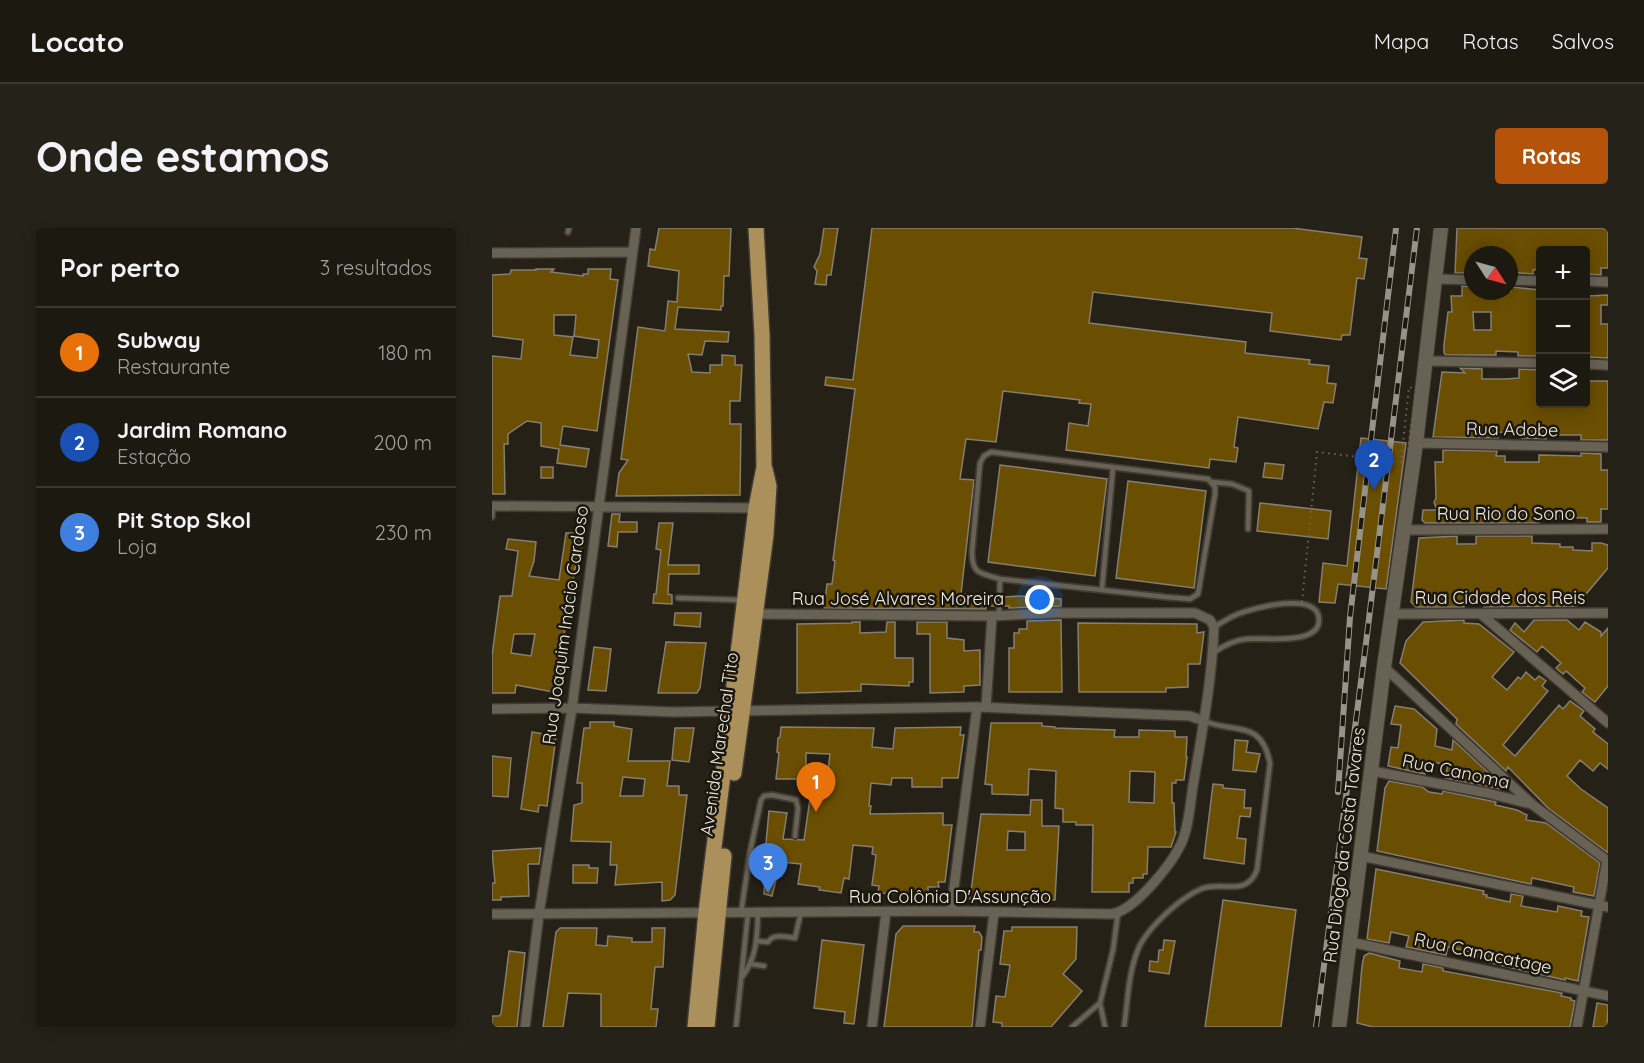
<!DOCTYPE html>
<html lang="pt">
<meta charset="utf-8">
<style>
:root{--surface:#1c1910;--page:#252219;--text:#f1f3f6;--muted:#a0a09f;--line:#3a3830;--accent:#b45309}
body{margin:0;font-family:Quicksand,sans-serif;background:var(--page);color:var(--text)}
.controls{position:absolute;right:18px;top:18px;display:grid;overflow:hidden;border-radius:6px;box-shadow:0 3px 15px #0003}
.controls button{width:54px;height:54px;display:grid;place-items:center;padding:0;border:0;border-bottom:2px solid var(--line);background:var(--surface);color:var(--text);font:30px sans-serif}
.compass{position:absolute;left:972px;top:18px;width:54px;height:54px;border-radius:50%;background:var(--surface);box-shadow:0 3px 15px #0003;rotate:126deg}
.you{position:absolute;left:548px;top:372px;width:21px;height:21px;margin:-15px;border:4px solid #fff;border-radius:50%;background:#1a73e8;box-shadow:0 0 0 9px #1a73e833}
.badge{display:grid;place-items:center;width:39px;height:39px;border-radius:50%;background:var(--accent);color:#fff;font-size:20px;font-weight:700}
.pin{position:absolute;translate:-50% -50px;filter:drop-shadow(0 2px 3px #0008)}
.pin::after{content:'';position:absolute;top:32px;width:21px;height:18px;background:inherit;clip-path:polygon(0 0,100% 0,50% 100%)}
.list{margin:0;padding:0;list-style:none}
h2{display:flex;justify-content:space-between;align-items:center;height:78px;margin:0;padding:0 24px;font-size:26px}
h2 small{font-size:20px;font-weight:400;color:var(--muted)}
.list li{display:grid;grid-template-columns:39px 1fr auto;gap:18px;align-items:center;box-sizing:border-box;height:90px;padding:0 24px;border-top:2px solid var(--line)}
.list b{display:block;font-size:22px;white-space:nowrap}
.list p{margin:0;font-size:20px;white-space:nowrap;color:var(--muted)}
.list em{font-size:20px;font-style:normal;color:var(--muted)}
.icon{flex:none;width:33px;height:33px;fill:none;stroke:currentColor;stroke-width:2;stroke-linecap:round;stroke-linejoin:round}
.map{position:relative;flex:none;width:1116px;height:799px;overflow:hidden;border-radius:6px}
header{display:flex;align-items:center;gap:36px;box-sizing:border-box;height:84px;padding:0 30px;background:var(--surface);border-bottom:2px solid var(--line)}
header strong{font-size:28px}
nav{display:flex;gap:33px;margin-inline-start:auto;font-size:21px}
.intro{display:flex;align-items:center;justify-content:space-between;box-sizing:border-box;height:144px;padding:0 36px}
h1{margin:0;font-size:42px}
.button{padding:15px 27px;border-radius:6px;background:var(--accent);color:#fff;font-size:21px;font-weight:700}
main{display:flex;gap:36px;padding:0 36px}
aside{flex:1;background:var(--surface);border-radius:6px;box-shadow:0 3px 15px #0003}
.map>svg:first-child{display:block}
</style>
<header>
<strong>Locato</strong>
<nav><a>Mapa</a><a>Rotas</a><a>Salvos</a></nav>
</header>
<div class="intro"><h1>Onde estamos</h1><a class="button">Rotas</a></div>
<main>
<aside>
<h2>Por perto<small>3 resultados</small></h2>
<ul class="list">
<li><span class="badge" style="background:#e8710a">1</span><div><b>Subway</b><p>Restaurante</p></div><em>180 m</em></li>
<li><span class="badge" style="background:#1a4fb4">2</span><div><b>Jardim Romano</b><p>Estação</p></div><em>200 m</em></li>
<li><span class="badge" style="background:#3f7fe0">3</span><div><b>Pit Stop Skol</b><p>Loja</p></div><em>230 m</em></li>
</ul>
</aside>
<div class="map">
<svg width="1116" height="799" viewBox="0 0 1116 799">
<rect width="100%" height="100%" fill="#262116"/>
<path fill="#6a4e02" stroke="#857e71" stroke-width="1.5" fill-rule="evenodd" d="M167,0H239L237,48H232L231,78H229V82L186,79L183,101L237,104L236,114L213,113L210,127L196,126L200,144L218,145V137H230V127L243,128V137H250L248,173H238V196H249L248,267L124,268L127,245L136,232L129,231L146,99L173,103L176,73L185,74L187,43L156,38L158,21L163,22Z
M332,0H346L339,47H335L334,57L323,56L325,43L322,39L328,26Z
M380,0H800L870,9L867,30L875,31L872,51L865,50L858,107H850L849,112L778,103L780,85L601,64L597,95L754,114L753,125L818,132L817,136L837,138L835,155L844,156L841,175L832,174L826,201L746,189L742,219L746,220L744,234L718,231L717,240L574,222L577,195L596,198L599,176L587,175L588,172L511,163L504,214L474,211L468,251L482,252L469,366L502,367L503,378H494V381L332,380L335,356H340L343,333L341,332L363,161L333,157L334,149L361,152Z
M965,0H1110L1116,2V40H1109V47L1094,46V22H1048V41L1041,42V46L1017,44V27H981V45H963Z
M44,41H62L59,44L91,48V46H96V41H119L118,51L126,52L105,203L71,198L68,217L97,221L94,239L65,235L67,221L49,218V195L35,193L16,206V216H12L13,266H0V128L29,131L31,112L0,108V47L18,46L19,42H44ZM62,87H84L82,108L107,112L105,130L78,127L81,109L62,107Z
M970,58L981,59V63H1019V59L1048,62V128H1026V124L1004,123V127H954L952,125V117L956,84H960L959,68H970ZM981,84H999V102H982Z
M1116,67V77H1109V96H1116V130L1094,129V85H1097L1096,68Z
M968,140L990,141V151H1013L1027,150V141L1048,142V176H1094V153H1116V212H1089V207H1054V211L1030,210L1028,205L1006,204V210L941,209L950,144L973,145Z
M869,210L914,215L894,361L846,356L843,375L827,374L831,335L855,338Z
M951,222L1005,223L1004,228H1013V234H1047V227L1089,228V225L1109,226V242H1116V281H1109V294H1095V290L1048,289L1047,295H933L930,292L931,282H945L942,274L944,270L943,234H951Z
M773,235L792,237L790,251L771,249Z
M508,237L615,251L603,348L496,334Z
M49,239H61V250H49Z
M636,253L714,263L702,360L624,350Z
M768,275L839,283L836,311L765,303Z
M120,286H128L127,294H145V304H126L125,319L116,318Z
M167,295H181L176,337H207V346H177L176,366L180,367V376L161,375L162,366H164L169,322L164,321Z
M74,305H91L87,336H84L74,390L72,408L76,409L65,460L62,459L61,464L24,457L23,465H0V428L8,368H20L26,323L14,321L16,311L44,314L42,333L37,348L67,352ZM22,406H43L39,428L19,425Z
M965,308V316H984V308H1040V315L1068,316V319H1081V322L1100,323V315H1109L1116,317V340L1084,378L992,379V372L972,374V379H924L919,374L927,310Z
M528,368L569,371V378L517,380V378H512V369Z
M183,385H209L208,399L182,397Z
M569,392L570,464H517V420H522V405H527V401H535V393Z
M972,392V395L987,396L1022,424L1000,449L1015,462L1026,449L1029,451L1034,444L1043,452L1047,448L1054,453L1050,458L1056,463L1011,517L1023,528L1067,477L1071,481L1078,473L1092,483L1088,488L1103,501L1101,504L1116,516V541L1108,535L1101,543L1088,532L1075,548L1089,561L1116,580V625L1056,580L1016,539L1014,543L964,496L965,491L910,437L908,435L914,413L931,394Z
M1042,392H1075L1087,402L1093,394L1109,404V408L1116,400V458L1103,474L1090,464L1093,460L1074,443L1071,446L1064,440L1069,435L1050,418L1045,424L1018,402L1023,395L1032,404Z
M360,394H368V405L394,404L395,394H403V430H421V454H417V458L369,456V463L305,465V396L360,395Z
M425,394H455V410L472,412V423L488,422V457L472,458V464L438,465V406H425Z
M586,395L705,396V405L712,404L708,436H696V459L674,460V464H587Z
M174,414L214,415L208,460L205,465H166Z
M102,419L119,421L114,463L96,462Z
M903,478L922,481L945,501L943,518L960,522L961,512L1010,557L1008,561L953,550L956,537L936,533L933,546L896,538L899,519L906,520L909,497L899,496Z
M98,494H122V498L140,501L136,533H178L175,558H187V567H195L183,667L178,672L170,673V654L123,657L125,637H118L119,614L79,613L82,577L90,575V555H85L92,500H98ZM131,549L153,551L151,568H128Z
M499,495H550V498L563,499V500L623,502L622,509H647V502L683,503V509H695L694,529H695L692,552H684V555H680V575H682L683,604H684L679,619H656L655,646H651V650H641V655H637V664H600L601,597H584V594H571V581L563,580L564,543L537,541L536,567L500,566V557L493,556ZM638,543L663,544L662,575L637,574Z
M289,499L382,500L380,519L401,521L403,500L469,499L468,507H472L466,550H450V559H420V550H400L399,557L379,555L377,578H379L378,586L451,585V597H460L453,654H446L447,659H436V666L386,665L387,658L380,657L384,627L380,626L381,619L361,617L357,651L352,650L349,665L327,662L328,659L306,656L309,636L290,634L289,648H285L280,668L272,666L273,647H271L277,583L295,585L291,611L312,612L322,543H336L338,526L314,525V551H284L287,525L285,524L286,510L288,509Z
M183,500H202L197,534L180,532Z
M40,504L64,508L55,578L47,577L46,584L29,581Z
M743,512L756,513L754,524L768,526L764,544L741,542Z
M0,528L19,530L16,569L0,568Z
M897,553L930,559L937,564L950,566L951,563L1004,574L1003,577L1025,582L1035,587L1034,592L1054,595L1108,635L1102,668L1081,664L1082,659L1059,654L1040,650L1039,656L1034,655L885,623L893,560Z
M721,556L731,557V560L753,562L752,580H759L758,589L748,588L745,610L754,611L752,636L712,630Z
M539,572H550V598H567L563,672L521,671V665H503V671H478L489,586L538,587ZM516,603L533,604V622H515Z
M49,620L47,636H36L37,668L9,669V672H0V655H3L0,623Z
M81,637H97V640H106L105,655H81Z
M884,641L992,663L991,666L995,667L994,669L1018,674L1019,666L1031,668L1029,678L1065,684L1066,678L1090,683L1089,688L1097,689L1086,753L1073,750V752L994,734V731L979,728V724L956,719L954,727L914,719L917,708L899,704L897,715L875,711Z
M731,672L804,682L789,799H713Z
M411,698H483L482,704H487L490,709L489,722H487L480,799H392L404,706Z
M520,699H585L584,731L571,746L590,763L559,799H510V795L501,794L504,768L513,769L518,737L508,736L512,703H520Z
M68,700H105L104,717L115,718L116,708L140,710V714H160V700H173L171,739H163L159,781H166L164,799H109V766L76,765L71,799H51L64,704Z
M330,712L372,717L362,796L352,795L353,784L322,780Z
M672,712L683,713L677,746L657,743L658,733L666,734L667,722H671Z
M17,723L33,725L25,799H0V788H7L9,786Z
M877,725L908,733L907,740L930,744L931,736L951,740V743L1070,765L1069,768L1079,770V772L1083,773L1078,799H881L865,795L870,738L872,728Z
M1105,775L1116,777L1115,799H1101Z"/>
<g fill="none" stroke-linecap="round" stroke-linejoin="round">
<defs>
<path id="lane" d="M76,4L77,0
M499,224L716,251L723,259V266L706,366L698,371L674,369L508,351C489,345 480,347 480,324L488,235L492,228Z
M720,254L740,256L757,263L756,301
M0,289L1,278
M610,361L621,239
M186,370L250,372
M507,387L508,351
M721,425C731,418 742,412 754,411C772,409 827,418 827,392C827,362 762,380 746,386C738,389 729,395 722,399
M249,685L258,624L269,572L272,568L280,567L304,572L306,580L303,608
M264,713L276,714C281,705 294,709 303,710L309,684
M259,736L272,738
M251,748C265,728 265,709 266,685
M608,775L613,799
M244,799L256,685
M580,799L608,775L621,722L626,685
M632,799C636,773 636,742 648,717C659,697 688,670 709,661C730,652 754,670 765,642L778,535C769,491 744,506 712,493"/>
<path id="street" d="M0,25L140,24
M944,51L981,52
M1017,52L1048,53
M1094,53L1116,54
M934,133L1048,135
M1094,136L1116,137
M924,215L1116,219
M0,278L264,280
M913,302L1116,301
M900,386L1116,385
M990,387L1116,495
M892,439L1041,577L1116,633
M494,479L500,388
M0,481L80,480L181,484L485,479L698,488L712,493
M880,543L995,565L1039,576
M869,628L1116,679
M459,683L485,479
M0,686L459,683L620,686C643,682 679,637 689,616C697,599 698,576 701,558C710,505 720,452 722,399L718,392L703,385H560L500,388L264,386
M858,714L1116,768
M33,799L47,686L80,480L144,0
M380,799L394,684
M488,799L502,685
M1085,799L1115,632"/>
<path id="secondary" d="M847,799L892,439L924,215L949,0"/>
<path id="primary" d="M242,545L274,307L277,258L273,241
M203,799L214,684L264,280L272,239L270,107L264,0
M215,799L232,628"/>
</defs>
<use href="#lane" stroke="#403b34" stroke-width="8"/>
<use href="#street" stroke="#403b34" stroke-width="12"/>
<use href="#secondary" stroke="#403b34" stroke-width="16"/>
<use href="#primary" stroke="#403b34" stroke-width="18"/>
<use href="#lane" stroke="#686255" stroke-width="4.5"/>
<use href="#street" stroke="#686255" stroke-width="9"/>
<use href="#secondary" stroke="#686255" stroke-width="14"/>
<use href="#primary" stroke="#ab905c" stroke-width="15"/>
<defs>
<path id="rail" d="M846,564L858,389L904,0
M824,799L874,415L925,0"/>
</defs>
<use href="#rail" stroke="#97938a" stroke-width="6"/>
<use href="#rail" stroke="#1c170d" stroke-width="4" stroke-dasharray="11" stroke-linecap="butt"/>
<path stroke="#6b675d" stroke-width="2" stroke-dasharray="1.5 4.5" stroke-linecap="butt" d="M810,374L825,224L909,234L917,159L924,161L916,222L923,223"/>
</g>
<g text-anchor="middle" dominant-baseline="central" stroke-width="5" stroke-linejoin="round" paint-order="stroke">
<g font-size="18" fill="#ede9e2" stroke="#1c170d">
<text transform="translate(1020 201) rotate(1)">Rua Adobe</text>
<text x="1014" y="285">Rua Rio do Sono</text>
<text x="1008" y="369">Rua Cidade dos Reis</text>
<text x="406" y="370">Rua José Alvares Moreira</text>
<text transform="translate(73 397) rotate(-82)">Rua Joaquim Inácio Cardoso</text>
<text transform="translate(227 516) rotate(-82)">Avenida Marechal Tito</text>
<text transform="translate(964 543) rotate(12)">Rua Canoma</text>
<text transform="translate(852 617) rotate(-83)">Rua Diogo da Costa Tavares</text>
<text x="458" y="668">Rua Colônia D'Assunção</text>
<text transform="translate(991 725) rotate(12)">Rua Canacatage</text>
</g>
</g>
</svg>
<div class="controls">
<button>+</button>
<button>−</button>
<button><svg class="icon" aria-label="layers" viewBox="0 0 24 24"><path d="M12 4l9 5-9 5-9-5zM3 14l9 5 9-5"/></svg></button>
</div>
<svg class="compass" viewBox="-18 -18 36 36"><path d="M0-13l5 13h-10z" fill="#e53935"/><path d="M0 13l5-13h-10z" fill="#a0a09f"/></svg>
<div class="you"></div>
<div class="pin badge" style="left:324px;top:584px;background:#e8710a">1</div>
<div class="pin badge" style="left:882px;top:262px;background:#1a4fb4">2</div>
<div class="pin badge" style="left:276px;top:665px;background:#3f7fe0">3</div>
</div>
</main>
